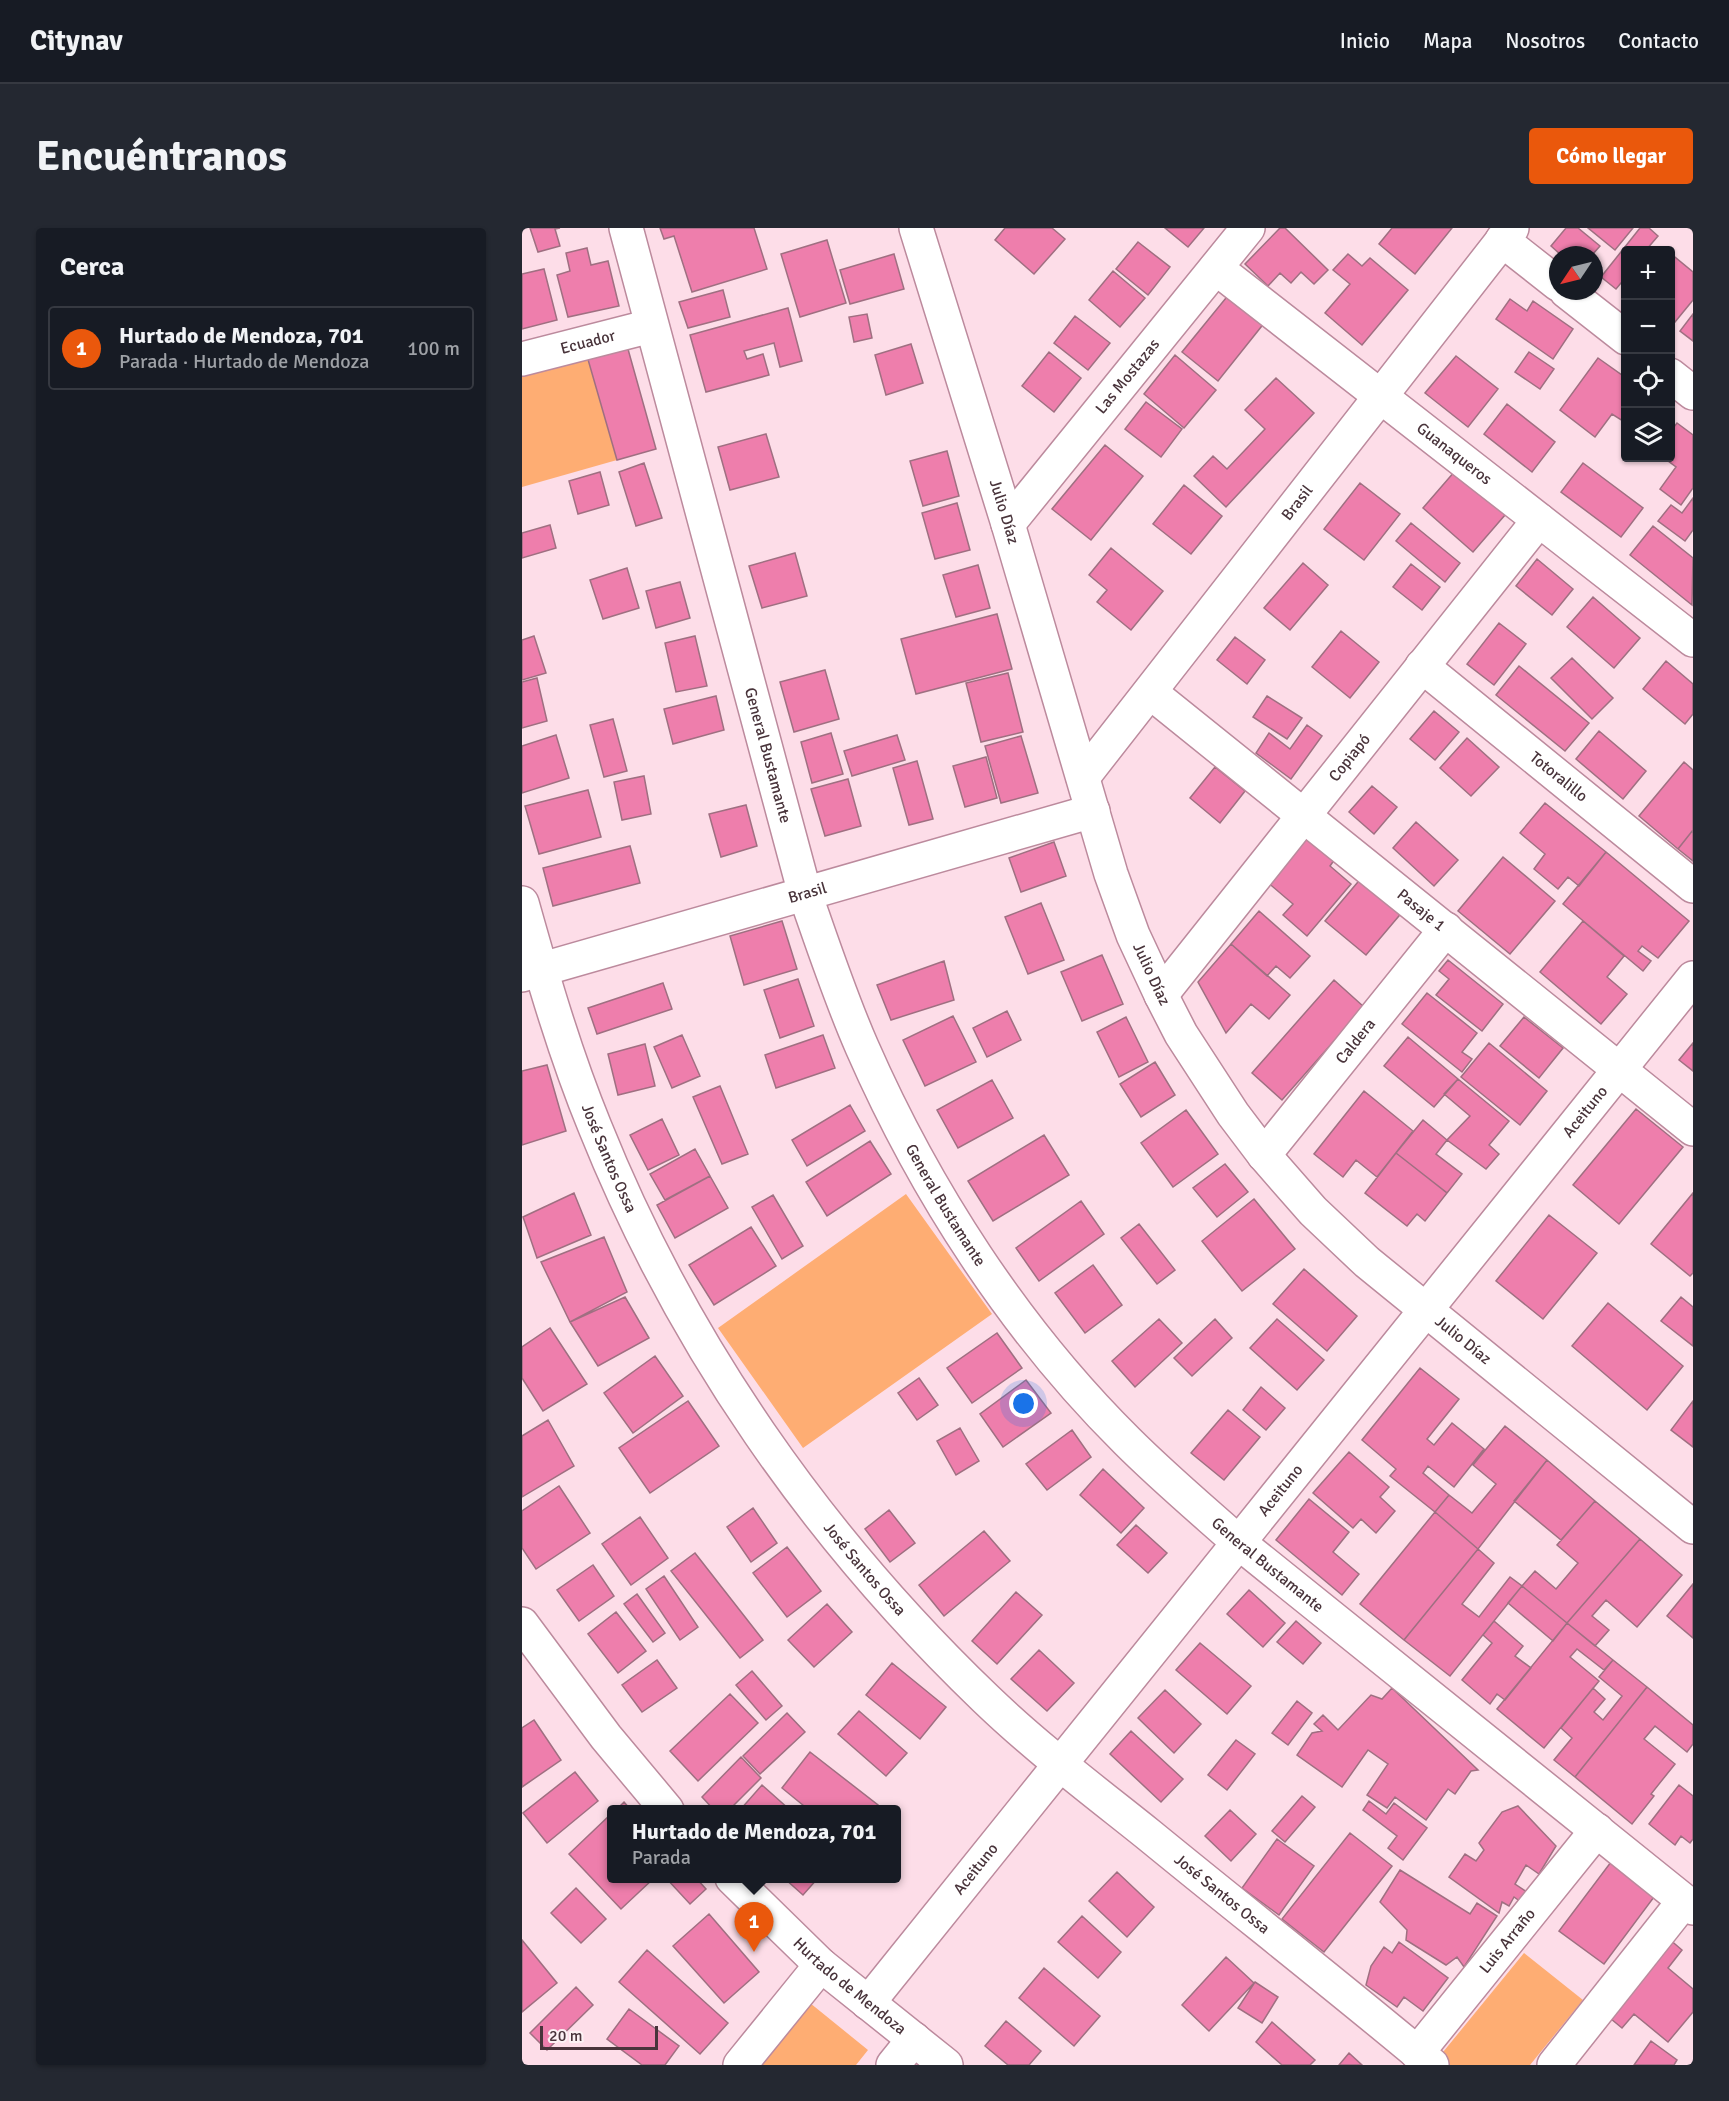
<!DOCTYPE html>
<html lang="es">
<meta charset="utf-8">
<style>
:root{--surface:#171b24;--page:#242831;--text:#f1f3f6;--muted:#9ea1a6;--line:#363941;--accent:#ea580c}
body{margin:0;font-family:Signika,sans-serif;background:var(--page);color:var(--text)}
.controls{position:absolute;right:18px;top:18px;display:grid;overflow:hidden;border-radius:6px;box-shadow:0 2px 4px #0004}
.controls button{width:54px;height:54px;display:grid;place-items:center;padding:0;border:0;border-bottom:2px solid var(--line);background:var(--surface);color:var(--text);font:30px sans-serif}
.compass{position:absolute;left:1027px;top:18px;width:54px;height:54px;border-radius:50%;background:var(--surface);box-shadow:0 2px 4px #0004;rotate:235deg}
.scale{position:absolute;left:18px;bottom:15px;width:118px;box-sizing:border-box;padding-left:6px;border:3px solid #49343b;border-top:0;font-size:16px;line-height:21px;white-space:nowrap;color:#49343b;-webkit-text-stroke:4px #fcf1f4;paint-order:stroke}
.you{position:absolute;left:502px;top:1176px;width:21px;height:21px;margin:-15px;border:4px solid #fff;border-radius:50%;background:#1a73e8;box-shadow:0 0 0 9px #1a73e833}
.badge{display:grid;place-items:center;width:39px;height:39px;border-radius:50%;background:var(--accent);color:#fff;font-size:20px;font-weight:700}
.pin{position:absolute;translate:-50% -50px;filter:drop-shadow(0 2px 3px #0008)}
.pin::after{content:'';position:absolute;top:32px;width:21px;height:18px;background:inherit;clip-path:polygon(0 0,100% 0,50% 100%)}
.popup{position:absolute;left:85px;top:1577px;width:294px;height:78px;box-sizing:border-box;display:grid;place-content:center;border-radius:6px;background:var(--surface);filter:drop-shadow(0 2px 4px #0005);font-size:20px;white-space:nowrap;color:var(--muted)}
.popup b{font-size:22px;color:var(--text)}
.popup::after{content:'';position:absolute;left:50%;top:100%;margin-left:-12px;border:12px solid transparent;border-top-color:var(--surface)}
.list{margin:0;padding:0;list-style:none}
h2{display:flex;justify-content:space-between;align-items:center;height:78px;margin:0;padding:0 24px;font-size:26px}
h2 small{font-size:20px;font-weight:400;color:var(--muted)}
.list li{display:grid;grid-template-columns:39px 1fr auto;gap:18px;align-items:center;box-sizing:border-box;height:84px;margin:0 12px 12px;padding:0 12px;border:2px solid var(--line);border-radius:6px}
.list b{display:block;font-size:22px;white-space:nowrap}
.list p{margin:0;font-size:20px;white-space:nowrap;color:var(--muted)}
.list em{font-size:20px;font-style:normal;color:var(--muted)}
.icon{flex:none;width:33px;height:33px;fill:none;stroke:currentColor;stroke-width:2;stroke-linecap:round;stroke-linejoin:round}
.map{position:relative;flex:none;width:1171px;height:1837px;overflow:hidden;border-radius:6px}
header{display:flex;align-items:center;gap:36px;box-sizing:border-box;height:84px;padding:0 30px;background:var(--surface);border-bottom:2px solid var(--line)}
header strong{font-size:28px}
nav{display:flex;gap:33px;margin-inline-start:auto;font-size:21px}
.intro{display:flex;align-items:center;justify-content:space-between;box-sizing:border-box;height:144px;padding:0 36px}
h1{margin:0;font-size:42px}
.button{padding:15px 27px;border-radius:6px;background:var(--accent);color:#fff;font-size:21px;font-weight:700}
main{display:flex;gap:36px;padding:0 36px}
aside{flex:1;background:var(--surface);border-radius:6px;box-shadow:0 2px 4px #0004}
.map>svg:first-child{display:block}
</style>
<header>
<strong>Citynav</strong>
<nav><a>Inicio</a><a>Mapa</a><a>Nosotros</a><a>Contacto</a></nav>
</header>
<div class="intro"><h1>Encuéntranos</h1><a class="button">Cómo llegar</a></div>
<main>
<aside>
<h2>Cerca<small></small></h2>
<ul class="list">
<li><span class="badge">1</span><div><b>Hurtado de Mendoza, 701</b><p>Parada · Hurtado de Mendoza</p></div><em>100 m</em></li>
</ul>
</aside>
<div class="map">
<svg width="1171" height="1837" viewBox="0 0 1171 1837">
<rect width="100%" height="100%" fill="#fddde8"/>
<path fill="#fead73" d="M65,128L95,232L0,259V146Z
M384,966L470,1086L281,1220L196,1100Z
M1002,1725L1061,1772L1008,1837H927L917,1829Z
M288,1775L346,1822L334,1837H237Z"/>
<path fill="#ee7eac" stroke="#9f6f81" stroke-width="1.5" d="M8,0H38L33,1L38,18L16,24Z
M138,0H232L245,41L170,64L152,8L142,11Z
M483,0H530L543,11L512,46L473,12Z
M643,0H682L666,19Z
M758,0H763L806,42L792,56L779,44L769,55L758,45L746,58L723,36Z
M870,0H930L893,46L857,16Z
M1044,0H1056L1078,18L1070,27H1039L1029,18Z
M1066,0H1111L1093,22Z
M1118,0H1127L1136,8L1124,22H1104V49L1094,61L1079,49Z
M305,12L324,75L278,89L259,26Z
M616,14L648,39L626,67L594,41Z
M65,20L69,37L86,33L97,78L46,89L35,47L48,43L44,25Z
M1148,25L1171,44V72L1153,94L1148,91Z
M372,26L382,61L328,76L318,42Z
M826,26L840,38L848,30L886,62L840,117L803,85L828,56L811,42Z
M22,41L35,92L0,101V46Z
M591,43L623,70L598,99L567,72Z
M201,62L208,89L166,100L157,74Z
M708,65L743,94L696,153L660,124Z
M988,71L1005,83L1011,73L1051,101L1031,131L974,91Z
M266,80L280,133L258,139L252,115L222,123L225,131L241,126L247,147L184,164L168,107Z
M345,86L350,110L332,114L327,89Z
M1171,86V113L1158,103Z
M553,88L588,115L566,142L532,115Z
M104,114L134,221L95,232L65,128Z
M389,116L401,155L364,167L353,127Z
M527,124L559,150L532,184L500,158Z
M1007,124L1032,141L1018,161L993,144Z
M653,127L694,162L662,200L622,166Z
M934,128L976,161L946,199L903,165Z
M1076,130L1104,150V195L1090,186L1073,209L1038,182Z
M754,150L792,185L704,279L672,248L691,228L705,241L743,201L723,182Z
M624,174L660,201L639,229L603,201Z
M985,176L1033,214L1010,244L962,206Z
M1155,195L1171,207V260L1159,277L1138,261L1154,239L1142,230H1148V204Z
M244,206L257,249L208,262L196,219Z
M583,217L621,248L569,312L530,281Z
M425,223L437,268L401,278L388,233Z
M122,235L140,290L114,298L97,244Z
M1061,235L1121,280L1099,309L1039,264Z
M933,243L983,287L951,324L901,280Z
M78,244L87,277L56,286L47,253Z
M838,255L878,286L842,332L802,301Z
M662,257L700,288L669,326L631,296Z
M1171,270V302L1163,313L1136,293L1149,277L1160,285Z
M435,275L448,322L413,331L400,285Z
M889,295L938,335L923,354L874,313Z
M28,297L34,320L0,330V305Z
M1131,298L1171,330L1170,377L1108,327Z
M589,320L641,363L609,402L575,374L585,362L567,347Z
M273,325L285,368L240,380L227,338Z
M1015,331L1051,361L1030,387L994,358Z
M781,335L806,357L768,402L742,380Z
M889,336L918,359L900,382L871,359Z
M456,337L468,380L434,389L421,347Z
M105,340L117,380L81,391L68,352Z
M158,354L168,390L134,400L124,363Z
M1071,369L1118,410L1092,440L1045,399Z
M475,386L490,441L394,466L379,411Z
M977,395L1004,416L972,457L945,436Z
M819,403L857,434L828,470L790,439Z
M12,408L24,445L0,452V412Z
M173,408L185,458L154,464L143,415Z
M713,409L743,432L725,456L695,432Z
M1050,430L1091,470L1070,491L1029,450Z
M1144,433L1171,456V486L1163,496L1121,461Z
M997,438L1067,495L1043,523L974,467Z
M303,442L317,491L272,504L258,454Z
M486,445L501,504L459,514L444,455Z
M15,450L25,493L0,500V454Z
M194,468L202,502L151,516L142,481Z
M745,468L780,490L765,511L731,489Z
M912,483L937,504L913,532L888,511Z
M91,491L105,543L82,549L68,497Z
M785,497L800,508L769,551L734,525L747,505L768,521Z
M1077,503L1124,543L1101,571L1054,531Z
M309,505L321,546L290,555L279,514Z
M34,507L47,550L0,565V518Z
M375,507L383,532L330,548L322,523Z
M499,508L516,565L479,575L463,518Z
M945,510L977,539L949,568L918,540Z
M464,529L475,570L443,579L431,538Z
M395,533L411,591L387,597L371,540Z
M1162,534L1171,542V602L1156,621L1117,588Z
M693,539L723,563L698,595L668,570Z
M122,548L129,586L100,592L92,554Z
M326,551L339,598L303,608L289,561Z
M850,558L875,579L852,606L827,584Z
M66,562L79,609L17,626L3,578Z
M1023,575L1084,624L1057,658L1046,649L1036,661L1012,641L1023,626L998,605Z
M224,577L235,618L199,629L187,586Z
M894,594L936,632L912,658L871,620Z
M777,600L813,631L808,638L829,656L785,708L761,687L771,676L737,647Z
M1171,602V633L1156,621Z
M532,614L544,648L499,664L487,630Z
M108,618L118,655L31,678L21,640Z
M1084,624L1167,693L1136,730L1120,718L1116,723L1129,733L1121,743L1041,676Z
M981,629L1033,673L988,726L936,683Z
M846,642L887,676L844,727L803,693Z
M519,675L542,732L506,746L483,689Z
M737,683L788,728L768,750L754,738L745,748L709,716Z
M260,693L275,741L222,757L208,708Z
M1061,693L1102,728L1085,749L1105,766L1079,796L1018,744Z
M709,716L768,767L747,791L729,776L704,805L676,754Z
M580,727L601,776L560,793L539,744Z
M926,732L981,776L960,803L914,767L927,751L917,743Z
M422,733L432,772L369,792L355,757Z
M276,751L292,798L258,810L242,762Z
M812,752L842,779L760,872L730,845Z
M141,755L150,781L75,806L66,780Z
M905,765L955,805L940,824L950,831L940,844L880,796Z
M485,783L499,812L465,829L451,800Z
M431,788L454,834L403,858L381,812Z
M604,789L626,834L597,849L575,804Z
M1002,789L1041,820L1017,850L978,818Z
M160,807L178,848L150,860L132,819Z
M301,807L313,840L254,860L243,827Z
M886,809L936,851L912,879L862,838Z
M967,815L1025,863L998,897L939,849Z
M1171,815V843L1157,832Z
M123,816L133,858L96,867L86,826Z
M633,834L653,867L619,889L598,856Z
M25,837L44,903L0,917V843Z
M936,851L987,893L967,917L977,926L964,941L925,912L948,888L922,866Z
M470,852L491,890L436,920L415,882Z
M198,858L226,926L200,936L171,869Z
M842,863L891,903L855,949L834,932L821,949L792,926Z
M328,877L343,903L285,938L270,912Z
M1114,881L1161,919L1097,996L1051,957Z
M664,882L696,926L651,959L619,915Z
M140,891L157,927L126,942L108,907Z
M901,892L925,912L914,926L940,946L925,965L874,925Z
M522,907L547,947L471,993L446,953Z
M348,913L369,946L305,988L284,954Z
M173,921L188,948L143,972L128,946Z
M874,925L925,965L903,993L895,986L885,998L843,965Z
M703,936L726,964L695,989L671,960Z
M188,948L206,980L153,1010L135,977Z
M52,965L69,1007L15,1030L1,989Z
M1171,965V1045L1168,1048L1129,1016Z
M251,967L281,1018L260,1031L230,979Z
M732,971L773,1021L720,1063L680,1013Z
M559,973L582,1006L517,1053L494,1020Z
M1027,987L1075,1025L1021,1091L974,1053Z
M617,996L653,1042L635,1056L599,1010Z
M229,999L254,1038L192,1077L167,1037Z
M82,1009L105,1064L48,1094L19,1034Z
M571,1037L600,1077L563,1105L533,1065Z
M782,1041L835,1088L805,1123L751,1076Z
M103,1069L127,1110L76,1138L48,1094Z
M1159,1069L1171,1079V1118L1139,1093Z
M1086,1075L1161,1138L1125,1182L1050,1118Z
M637,1091L660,1115L613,1159L590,1133Z
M693,1091L710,1110L670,1148L652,1130Z
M755,1091L802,1132L775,1162L728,1120Z
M28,1100L65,1156L21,1183L0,1150V1119Z
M475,1105L500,1140L450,1175L425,1140Z
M133,1128L161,1168L111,1205L82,1165Z
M898,1140L937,1171L905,1211L912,1217L930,1195L962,1221L932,1259L906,1238L901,1245L927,1267L913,1284L868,1248L874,1241L840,1212Z
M397,1150L416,1177L395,1192L376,1165Z
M504,1152L529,1185L481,1219L458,1186Z
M739,1159L763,1180L744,1202L721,1182Z
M166,1173L197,1218L128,1265L97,1220Z
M1171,1173V1219L1149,1202Z
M706,1182L738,1209L702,1252L669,1225Z
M26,1192L52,1238L0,1269V1208Z
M983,1198L1025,1232L956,1321L913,1284L927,1267L950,1285L974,1256L951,1237Z
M438,1200L457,1233L434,1247L415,1213Z
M550,1202L569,1229L525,1262L504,1236Z
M827,1224L867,1259L858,1269L873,1283L854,1305L839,1291L831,1300L791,1265Z
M1025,1232L1073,1273L1039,1312L992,1273Z
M581,1241L622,1280L599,1305L558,1267Z
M37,1258L68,1305L14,1341L0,1320V1283Z
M787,1271L827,1304L811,1324L837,1346L820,1367L754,1312Z
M1073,1273L1118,1311L1045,1395L1000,1358L1013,1343L1034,1361L1056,1335L1035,1317Z
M231,1280L255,1315L229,1334L205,1299Z
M367,1282L393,1315L368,1334L343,1301Z
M913,1284L956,1321L882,1412L838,1376Z
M118,1289L146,1330L109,1357L80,1316Z
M614,1297L645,1325L626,1345L595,1317Z
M462,1303L488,1333L422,1388L397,1357Z
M1118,1311L1160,1347L1115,1399L1084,1372L1070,1388L1087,1402L1073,1418L1045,1395Z
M265,1319L299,1363L265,1389L231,1345Z
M956,1321L972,1335L940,1376L957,1389L988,1349L1000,1358L928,1448L882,1412Z
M173,1325L241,1412L218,1430L149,1343Z
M71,1337L92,1368L57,1393L35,1362Z
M142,1348L176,1399L158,1412L124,1361Z
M1171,1356V1410L1145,1388Z
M1000,1358L1045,1395L1031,1413L986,1375Z
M727,1362L763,1395L741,1419L705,1386Z
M494,1364L520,1387L475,1436L450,1413Z
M115,1366L143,1405L131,1414L102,1376Z
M305,1376L330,1404L292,1439L266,1412Z
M94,1384L124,1423L96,1445L66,1406Z
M774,1393L799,1415L781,1436L755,1414Z
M972,1393L1001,1418L993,1428L1009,1440L983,1472L975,1466L968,1476L940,1452L970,1415L961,1407Z
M1045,1395L1091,1432L1082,1442L1055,1421L1048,1429L1077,1453L1022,1520L975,1481Z
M678,1415L729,1458L705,1486L654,1442Z
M517,1422L552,1455L525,1483L489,1451Z
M135,1432L155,1460L120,1484L100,1457Z
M1091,1432L1125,1459L1053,1549L1032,1532L1050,1510L1039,1500L1071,1460L1083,1471L1072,1484L1081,1492L1100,1468L1077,1449Z
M370,1435L424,1479L398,1511L344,1467Z
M230,1443L260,1478L244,1492L214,1457Z
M1125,1459L1171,1497V1516L1165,1524L1133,1498L1122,1511L1153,1536L1129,1566L1132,1568L1110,1596L1053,1549Z
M870,1460L956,1542L949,1543L933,1566L926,1561L904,1592L873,1569L865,1580L845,1567L866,1536L846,1522L820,1559L775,1527L790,1505L800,1503L792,1496L801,1487L816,1502L849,1467L860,1471Z
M643,1462L679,1496L652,1525L616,1490Z
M208,1466L236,1495L176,1553L148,1523Z
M775,1473L790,1485L766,1517L750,1505Z
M337,1483L385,1525L364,1548L316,1506Z
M265,1485L283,1504L238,1546L221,1528Z
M12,1492L39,1532L0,1559V1500Z
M609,1503L661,1551L639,1574L588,1526Z
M714,1512L733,1526L705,1562L686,1547Z
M288,1524L356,1577L353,1582H287L260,1560Z
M219,1529L239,1550L207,1582H192L180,1569Z
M53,1544L76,1573L25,1615L1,1585Z
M240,1557L268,1582H218Z
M1157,1557L1171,1568V1611L1168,1615L1159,1608L1153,1617L1127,1596Z
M780,1568L793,1579L763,1614L750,1603Z
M847,1573L864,1586L872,1575L905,1600L881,1632L866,1620L875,1608L841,1582Z
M102,1574L109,1582H94Z
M996,1578L1034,1618L1017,1646L1004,1637L993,1656L1005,1664L999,1674L992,1669L987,1678L980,1674L977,1685L927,1649L943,1626L954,1633L962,1622L957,1615L980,1584Z
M708,1582L734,1606L709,1633L683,1608Z
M89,1586V1650H132L99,1681L47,1626Z
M828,1605L870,1638L802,1724L760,1691Z
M755,1611L792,1638L757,1687L720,1660Z
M1089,1634L1135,1665L1082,1736L1037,1703Z
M878,1642L948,1686L955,1675L975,1688L942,1739L935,1729L924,1737L884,1712L885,1702L858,1674Z
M595,1644L632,1679L605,1709L567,1673Z
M144,1650H174L184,1661L168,1676Z
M262,1650H296L281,1667Z
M54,1660L84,1691L59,1715L29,1685Z
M187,1686L237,1744L202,1775L151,1718Z
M560,1688L599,1724L576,1750L536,1714Z
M1146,1710L1160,1722L1146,1740L1171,1761V1784L1146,1814L1112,1786L1100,1800L1083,1786Z
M0,1712L35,1755L0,1784Z
M877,1714L926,1750L901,1783L882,1769L875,1779L844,1757L849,1738L862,1719L870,1725Z
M125,1722L206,1795L178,1826L97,1754Z
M704,1729L732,1755L687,1803L660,1777Z
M522,1740L578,1788L552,1818L497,1770Z
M733,1754L756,1769L740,1795L716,1780Z
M54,1759L71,1777L25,1822L8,1805Z
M107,1781L157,1818L143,1837H120L85,1811Z
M484,1793L519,1823L507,1837H486L463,1818Z
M750,1794L793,1832L788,1837H760L734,1814Z
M1129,1813L1155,1832L1152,1837H1112Z
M827,1825L840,1837H817Z"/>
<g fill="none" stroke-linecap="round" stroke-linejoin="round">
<defs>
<g id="minor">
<path id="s1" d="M104,0L283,666C301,717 318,769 340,819C403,963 493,1102 605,1213C641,1249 679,1281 716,1314L1171,1680"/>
<path id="s2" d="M394,0L486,296L589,646L611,707L639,767L659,806L711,886L742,927L791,983L845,1034L1171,1299"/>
<path d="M980,12L1036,56"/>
<path id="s3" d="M694,40L1171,412"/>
<path d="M1044,63L1104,110"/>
<path id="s4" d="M0,131L129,98"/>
<path d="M1148,147L1171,165"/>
<path id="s5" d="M486,296L726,0"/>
<path id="s6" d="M900,438L1171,658"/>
<path id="s7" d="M628,464L1171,901"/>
<path id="s8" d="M561,549L990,0"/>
<path id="s9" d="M0,675C21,750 43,826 73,899C160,1116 295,1309 464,1471C515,1520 572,1563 627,1607C721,1684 817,1759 910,1837"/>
<path id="s10" d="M0,747L571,583"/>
<path id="s11" d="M639,767L1017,292"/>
<path id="s12" d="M742,927L924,701"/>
<path id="s13" d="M346,1775L1171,750"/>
<path id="s14" d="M895,1825L1075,1602"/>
<path d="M218,1837L299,1737"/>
<path d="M371,1837L392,1811"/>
<path d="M1032,1837L1162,1673"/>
</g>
<g id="major">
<path d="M0,1396L84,1509L145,1582"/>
<path id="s15" d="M210,1650L299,1737L424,1837"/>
</g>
</defs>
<use href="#minor" stroke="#bc8a9d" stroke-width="36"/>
<use href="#major" stroke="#bc8a9d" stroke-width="36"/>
<use href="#minor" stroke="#fff" stroke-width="33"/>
<use href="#major" stroke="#fff" stroke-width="33"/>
</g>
<g text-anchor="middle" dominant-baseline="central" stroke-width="6" stroke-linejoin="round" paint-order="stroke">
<g font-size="16" fill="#49343b" stroke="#fcf1f4">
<text stroke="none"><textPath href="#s4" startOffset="68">Ecuador</textPath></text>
<text stroke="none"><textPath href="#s5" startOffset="190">Las Mostazas</textPath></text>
<text stroke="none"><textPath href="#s3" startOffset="302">Guanaqueros</textPath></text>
<text stroke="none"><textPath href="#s8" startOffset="348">Brasil</textPath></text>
<text stroke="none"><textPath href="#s2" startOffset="297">Julio Díaz</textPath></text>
<text stroke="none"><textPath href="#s1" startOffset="546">General Bustamante</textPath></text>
<text stroke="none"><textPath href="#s11" startOffset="303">Copiapó</textPath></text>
<text stroke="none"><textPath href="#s6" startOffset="176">Totoralillo</textPath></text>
<text stroke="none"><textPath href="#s10" startOffset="297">Brasil</textPath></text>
<text stroke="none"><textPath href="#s7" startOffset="348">Pasaje 1</textPath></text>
<text stroke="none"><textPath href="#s2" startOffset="783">Julio Díaz</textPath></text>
<text stroke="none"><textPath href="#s12" startOffset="146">Caldera</textPath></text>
<text stroke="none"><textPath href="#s13" startOffset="1144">Aceituno</textPath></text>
<text stroke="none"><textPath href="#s9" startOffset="270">José Santos Ossa</textPath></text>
<text stroke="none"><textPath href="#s1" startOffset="1032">General Bustamante</textPath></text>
<text stroke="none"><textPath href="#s2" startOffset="1269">Julio Díaz</textPath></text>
<text stroke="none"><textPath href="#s13" startOffset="658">Aceituno</textPath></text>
<text stroke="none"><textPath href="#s1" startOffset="1518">General Bustamante</textPath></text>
<text stroke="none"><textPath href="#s9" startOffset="756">José Santos Ossa</textPath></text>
<text stroke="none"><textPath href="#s13" startOffset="172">Aceituno</textPath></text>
<text stroke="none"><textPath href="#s9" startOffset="1240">José Santos Ossa</textPath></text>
<text stroke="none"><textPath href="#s14" startOffset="144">Luis Arraño</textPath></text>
<text stroke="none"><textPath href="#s15" startOffset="160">Hurtado de Mendoza</textPath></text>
</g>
</g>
</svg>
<div class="controls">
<button>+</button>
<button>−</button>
<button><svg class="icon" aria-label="locate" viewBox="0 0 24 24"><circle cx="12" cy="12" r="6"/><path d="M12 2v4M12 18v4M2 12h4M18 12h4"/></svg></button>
<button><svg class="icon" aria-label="layers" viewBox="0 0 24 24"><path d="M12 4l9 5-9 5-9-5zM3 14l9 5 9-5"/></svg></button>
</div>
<svg class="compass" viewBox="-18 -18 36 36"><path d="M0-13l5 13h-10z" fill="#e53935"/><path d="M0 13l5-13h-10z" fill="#9ea1a6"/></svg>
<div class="scale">20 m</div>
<div class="you"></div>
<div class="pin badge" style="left:232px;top:1724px">1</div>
<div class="popup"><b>Hurtado de Mendoza, 701</b>Parada</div>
</div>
</main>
